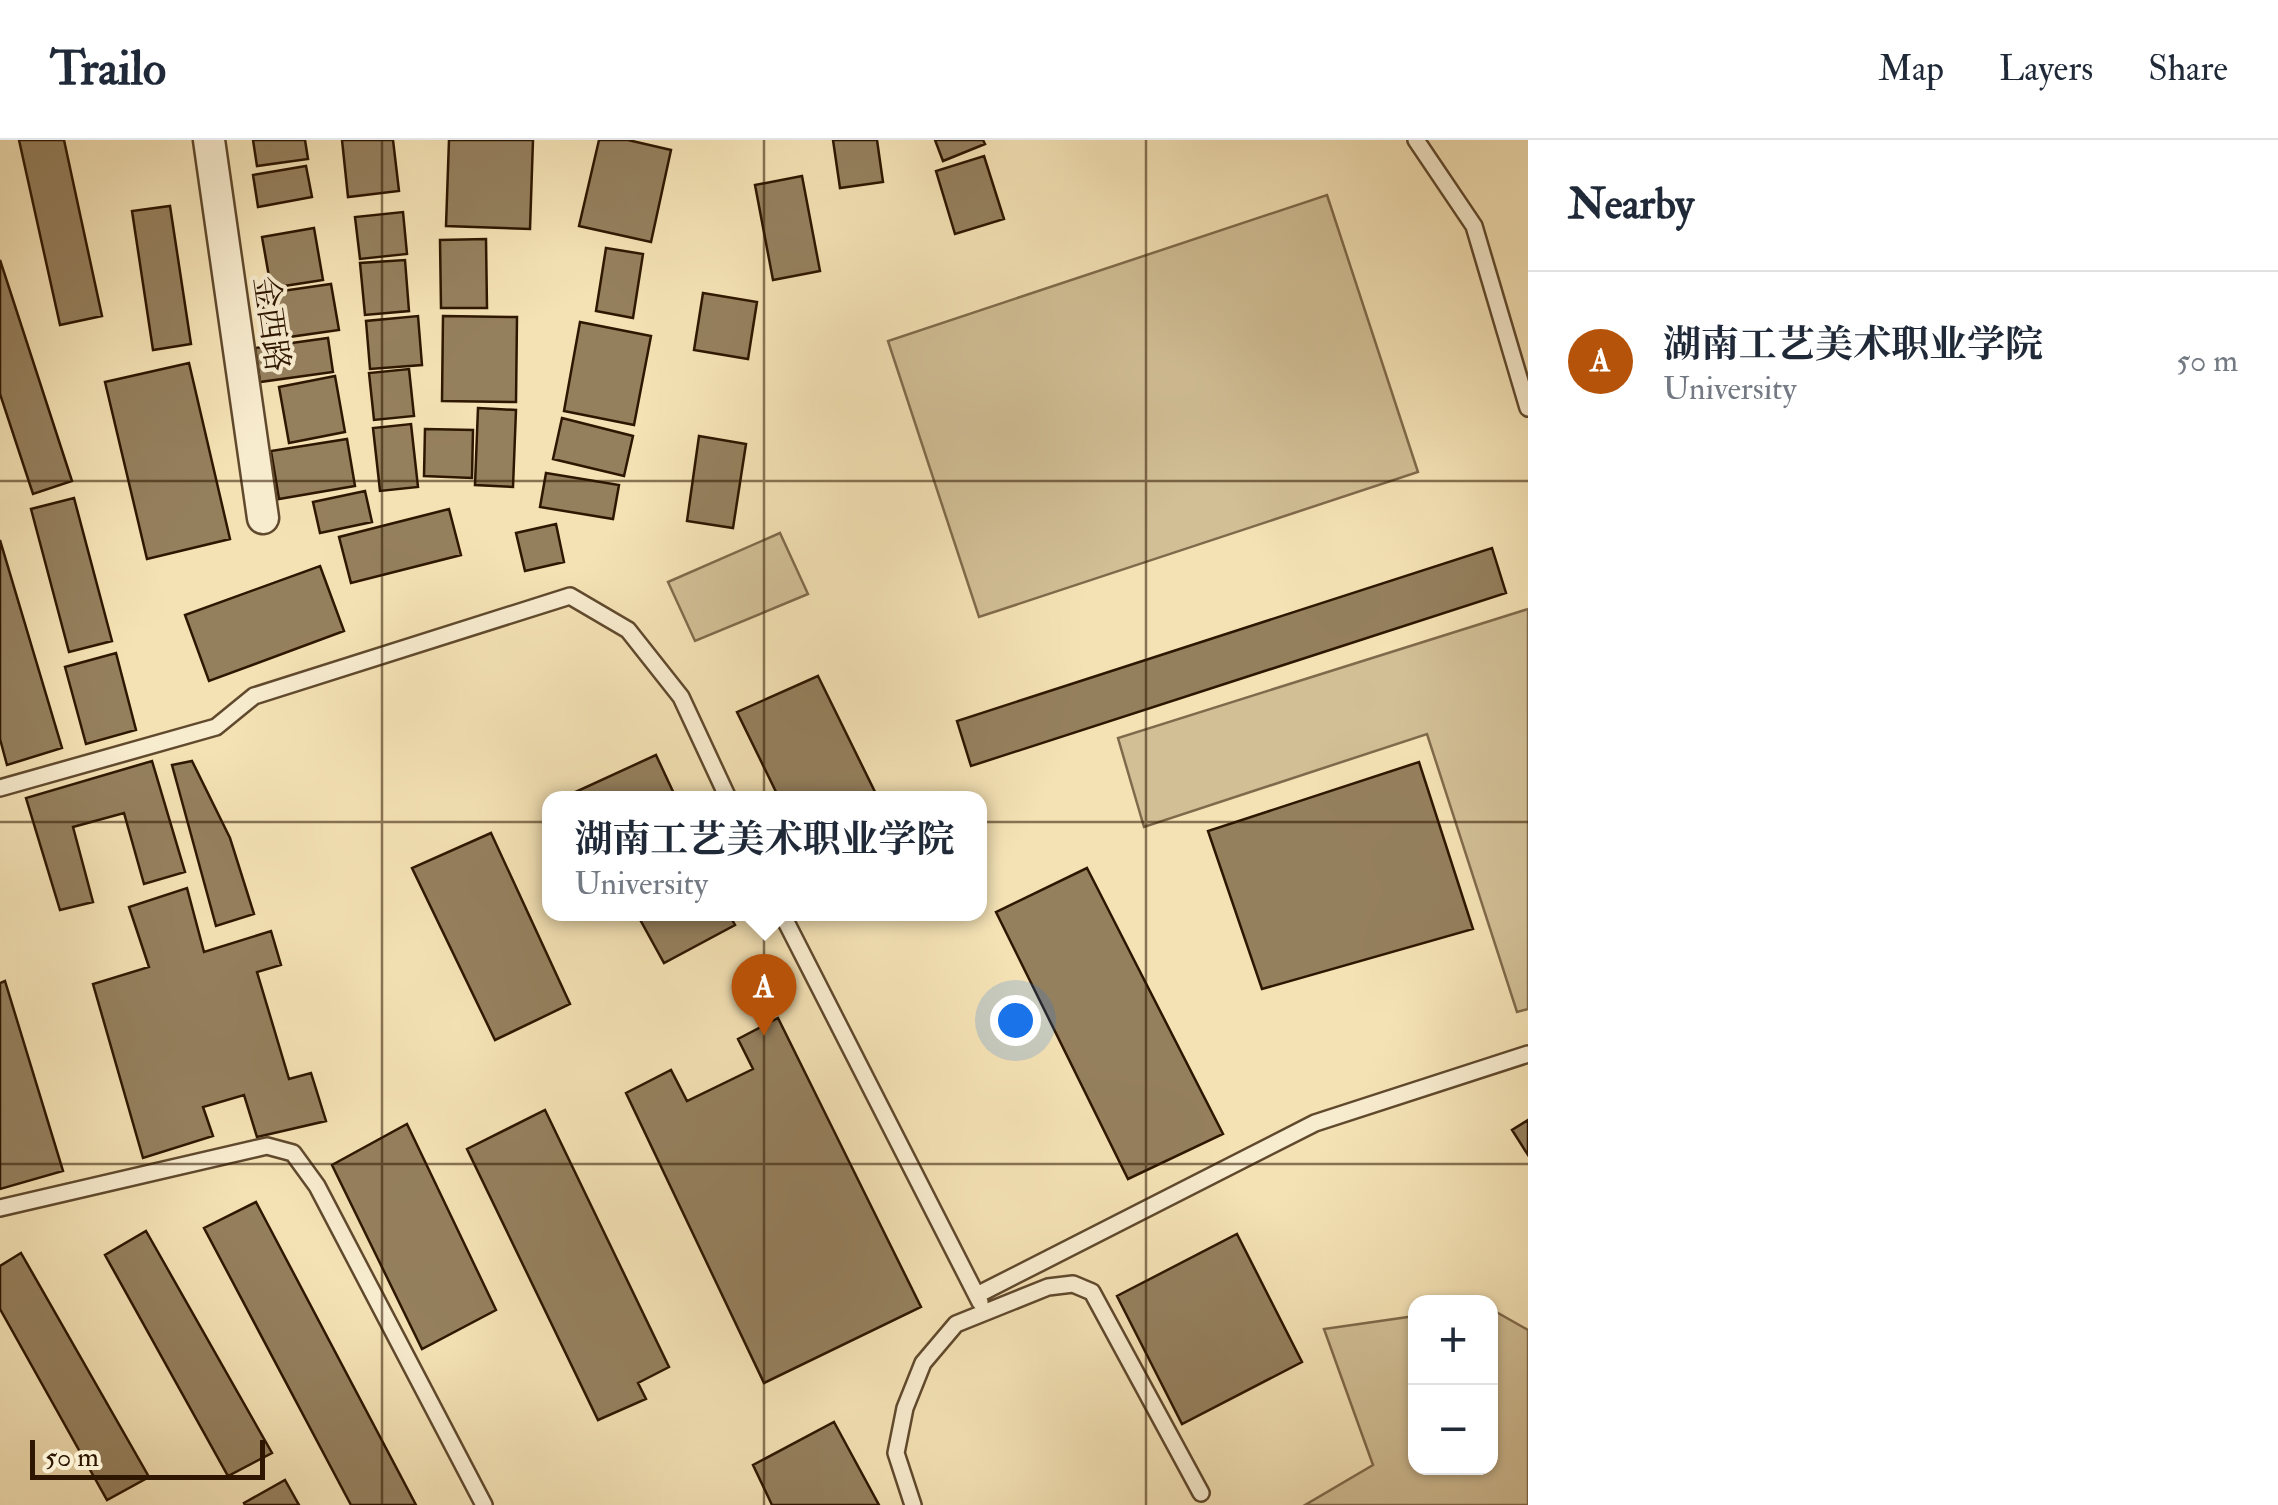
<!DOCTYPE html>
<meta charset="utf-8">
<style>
:root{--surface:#fff;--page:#f2f2f3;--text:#1f2937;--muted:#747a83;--line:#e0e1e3;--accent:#b45309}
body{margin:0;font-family:"IM FELL Double Pica","Noto Serif SC",serif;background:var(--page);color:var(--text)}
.controls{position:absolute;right:30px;bottom:30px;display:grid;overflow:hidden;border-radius:20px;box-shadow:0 2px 8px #0004}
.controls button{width:90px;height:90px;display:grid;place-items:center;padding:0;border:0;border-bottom:2px solid var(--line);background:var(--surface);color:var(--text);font:50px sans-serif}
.scale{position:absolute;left:30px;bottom:25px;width:235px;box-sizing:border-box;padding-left:10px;border:5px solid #2e1600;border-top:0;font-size:28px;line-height:35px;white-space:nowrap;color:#2e1600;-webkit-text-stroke:8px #f8eccf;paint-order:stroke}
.you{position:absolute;left:1015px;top:880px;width:35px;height:35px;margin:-25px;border:8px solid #fff;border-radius:50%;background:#1a73e8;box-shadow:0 0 0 15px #1a73e833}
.badge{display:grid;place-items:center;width:65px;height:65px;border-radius:50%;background:var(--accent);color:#fff;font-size:32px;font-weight:700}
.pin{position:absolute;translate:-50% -82px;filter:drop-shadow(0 2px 5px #0008)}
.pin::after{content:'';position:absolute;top:52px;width:35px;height:30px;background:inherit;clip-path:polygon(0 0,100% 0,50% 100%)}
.popup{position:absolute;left:542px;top:651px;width:445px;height:130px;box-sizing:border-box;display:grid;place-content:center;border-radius:20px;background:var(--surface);filter:drop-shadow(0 2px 8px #0005);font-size:32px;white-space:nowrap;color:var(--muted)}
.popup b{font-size:38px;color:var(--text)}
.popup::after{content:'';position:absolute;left:50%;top:100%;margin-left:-20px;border:20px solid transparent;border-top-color:var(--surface)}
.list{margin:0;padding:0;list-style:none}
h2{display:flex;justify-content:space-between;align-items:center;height:130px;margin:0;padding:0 40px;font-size:42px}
h2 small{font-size:32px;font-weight:400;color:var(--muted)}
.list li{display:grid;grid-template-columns:65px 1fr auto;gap:30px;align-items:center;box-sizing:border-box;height:180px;padding:0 40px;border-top:2px solid var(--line)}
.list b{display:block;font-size:38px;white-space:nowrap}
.list p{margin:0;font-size:32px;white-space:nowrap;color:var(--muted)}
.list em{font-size:32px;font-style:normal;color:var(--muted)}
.map{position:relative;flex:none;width:1528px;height:1365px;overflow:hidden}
header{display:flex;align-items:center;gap:60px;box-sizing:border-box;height:140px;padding:0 50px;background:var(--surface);border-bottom:2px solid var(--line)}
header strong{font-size:48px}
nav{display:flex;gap:55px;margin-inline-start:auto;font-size:35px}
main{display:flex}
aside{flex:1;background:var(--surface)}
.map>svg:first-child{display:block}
</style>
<header>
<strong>Trailo</strong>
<nav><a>Map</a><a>Layers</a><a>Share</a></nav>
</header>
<main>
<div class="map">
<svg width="1528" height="1365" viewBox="0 0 1528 1365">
<rect width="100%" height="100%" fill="#f4e2b5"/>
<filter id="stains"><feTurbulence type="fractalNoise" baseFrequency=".002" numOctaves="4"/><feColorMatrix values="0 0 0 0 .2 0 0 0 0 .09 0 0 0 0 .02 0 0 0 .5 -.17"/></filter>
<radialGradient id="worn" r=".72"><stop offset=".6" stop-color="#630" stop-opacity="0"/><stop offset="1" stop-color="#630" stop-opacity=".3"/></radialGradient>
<path fill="#d2bf96" stroke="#806a4b" stroke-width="2.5" d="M1327,55L1418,332L979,477L888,201Z
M780,393L808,454L695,501L668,442Z
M1528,469V869L1517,872L1427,594L1144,687L1118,598Z
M1491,1169L1528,1190V1365H1305L1373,1325L1324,1189L1415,1176L1416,1328H1490Z"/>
<path fill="#95805e" stroke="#2e1600" stroke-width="2.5" d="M19,0H64L102,176L60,185Z
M253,0H305L308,19L257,26Z
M342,0H393L399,51L348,57Z
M449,0H533L530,89L446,86Z
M599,0H628L671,10L651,102L579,86Z
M833,0H877L883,42L840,48Z
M935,0H983L985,4L943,21Z
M984,16L1004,79L955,94L936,31Z
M306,26L312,57L258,67L253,35Z
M802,36L820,131L773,140L755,45Z
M170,66L191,204L153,210L132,71Z
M403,72L407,114L360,119L355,77Z
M314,88L323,140L271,148L262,97Z
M486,99L487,168H441L440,100Z
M606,108L643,114L633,178L596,171Z
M0,120L72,341L33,354L0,254Z
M405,120L409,171L365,175L360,123Z
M331,144L339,190L268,200L261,154Z
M703,153L757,162L748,219L694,210Z
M418,176L422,225L370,229L366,181Z
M443,176L517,177L516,262L442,261Z
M580,182L651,196L634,285L564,271Z
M328,198L333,232L260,242L255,208Z
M189,223L230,399L147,419L105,242Z
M409,229L414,276L374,280L369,233Z
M335,236L345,292L289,303L279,247Z
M478,268L516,270L513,347L475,345Z
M562,278L633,296L624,336L553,319Z
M411,284L418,347L380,351L373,288Z
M425,289L473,290L472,338L424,336Z
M699,296L746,304L733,388L687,381Z
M347,299L355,346L279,359L271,311Z
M546,333L619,345L613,379L540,367Z
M365,351L372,382L320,393L313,362Z
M74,358L112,501L69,512L31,369Z
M449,369L461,415L351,443L339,397Z
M556,384L564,422L525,431L516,393Z
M0,400L62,608L7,625L0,599Z
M1492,408L1506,453L971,626L957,581Z
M320,426L344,491L209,541L185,475Z
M116,513L136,590L86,604L65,527Z
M818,536L878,658H779L737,572Z
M656,615L676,658H574L571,654Z
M152,621L185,732L144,744L124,673L73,687L93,762L60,770L26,658Z
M192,621L230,698L254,774L216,786L172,625Z
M1419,622L1473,789L1262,849L1208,691Z
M491,693L570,864L495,900L412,728Z
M1087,728L1223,994L1128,1039L996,772Z
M187,748L204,812L271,791L281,825L257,832L289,939L311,933L326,981L257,997L244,955L203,967L213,996L143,1018L93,844L149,827L129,767Z
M637,774H729L735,785L664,823Z
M5,841L63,1031L0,1049V843Z
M778,878L921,1167L764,1243L626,953L671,930L687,961L753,929L738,899Z
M545,970L669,1227L638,1243L646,1259L598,1280L467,1009Z
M1528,980V1015L1512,990Z
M407,984L496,1170L422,1209L332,1025Z
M256,1062L416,1365H351L204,1088Z
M146,1091L272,1313L228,1336L105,1115Z
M1237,1094L1302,1222L1182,1284L1117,1156Z
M21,1113L149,1337L107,1360L0,1169V1126Z
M834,1282L879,1365H772L753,1325Z
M285,1340L299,1365H245L244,1363Z"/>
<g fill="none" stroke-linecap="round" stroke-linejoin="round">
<defs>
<path id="lane" d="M1416,0L1474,86L1528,268
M0,648L216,587L254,556L570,456L628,490L681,557L728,658
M782,774L980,1162
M0,1068L267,1006L293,1013L317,1046L484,1365
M977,1155L1315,983L1528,914
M913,1365L896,1313L905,1268L923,1223L956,1184L1048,1147L1073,1144L1092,1152L1201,1353"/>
<path id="street" d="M209,0L263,378"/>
</defs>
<use href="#lane" stroke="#60492d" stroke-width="20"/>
<use href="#street" stroke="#60492d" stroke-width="35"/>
<use href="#lane" stroke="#f8eccf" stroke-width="15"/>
<use href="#street" stroke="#f8eccf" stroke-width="30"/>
</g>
<path fill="none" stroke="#2e1600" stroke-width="2.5" stroke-opacity="0.55" d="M382,0V1365M764,0V1365M1146,0V1365M0,341H1528M0,682H1528M0,1024H1528"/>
<g text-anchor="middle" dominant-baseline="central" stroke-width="8" stroke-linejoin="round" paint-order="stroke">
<g font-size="32" fill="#2e1600" stroke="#f8eccf">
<text transform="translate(271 184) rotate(82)">金西路</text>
</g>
</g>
<rect width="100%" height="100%" filter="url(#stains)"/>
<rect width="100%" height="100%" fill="url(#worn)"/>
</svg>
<div class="controls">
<button>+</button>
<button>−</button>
</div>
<div class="scale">50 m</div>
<div class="you"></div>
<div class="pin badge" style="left:764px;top:896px">A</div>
<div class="popup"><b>湖南工艺美术职业学院</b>University</div>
</div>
<aside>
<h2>Nearby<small></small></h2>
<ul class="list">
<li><span class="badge">A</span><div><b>湖南工艺美术职业学院</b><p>University</p></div><em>50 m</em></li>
</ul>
</aside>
</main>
